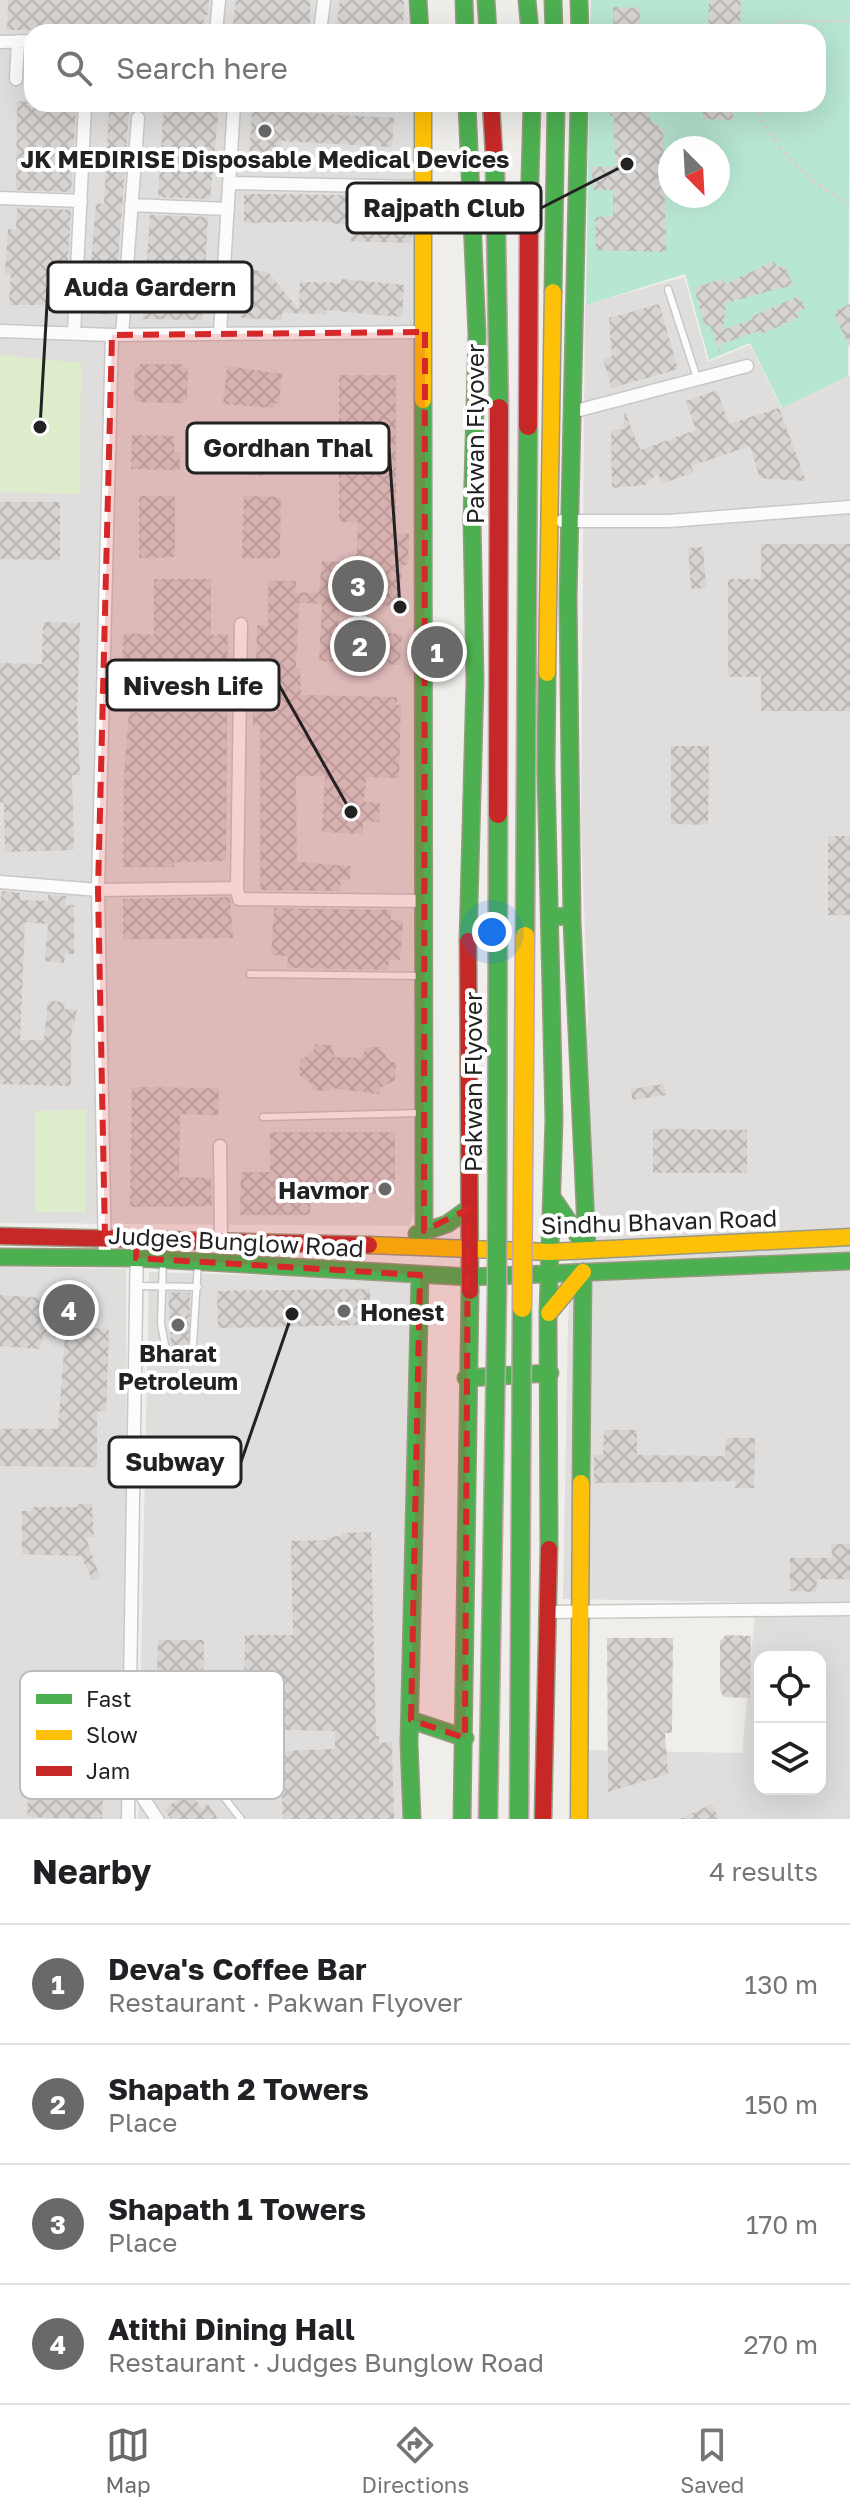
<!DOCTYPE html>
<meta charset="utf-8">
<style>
:root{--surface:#fff;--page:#f2f2f2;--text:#202124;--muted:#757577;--line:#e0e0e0;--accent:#6a6968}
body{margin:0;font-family:"Golos Text",sans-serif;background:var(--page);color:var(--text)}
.controls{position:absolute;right:24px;bottom:24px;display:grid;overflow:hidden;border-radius:16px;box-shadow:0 8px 32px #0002}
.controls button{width:72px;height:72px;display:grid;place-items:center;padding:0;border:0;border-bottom:2px solid var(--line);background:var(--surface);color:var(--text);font:40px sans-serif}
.compass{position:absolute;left:658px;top:136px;width:72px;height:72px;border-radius:50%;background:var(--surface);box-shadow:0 8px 32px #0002;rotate:156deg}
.you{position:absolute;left:492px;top:932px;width:28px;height:28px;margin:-20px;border:6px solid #fff;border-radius:50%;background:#1a73e8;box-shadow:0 0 0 12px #1a73e833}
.badge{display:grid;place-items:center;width:52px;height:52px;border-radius:50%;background:var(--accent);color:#fff;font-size:26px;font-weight:700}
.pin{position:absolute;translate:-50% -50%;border:4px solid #fff;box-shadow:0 2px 8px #0006}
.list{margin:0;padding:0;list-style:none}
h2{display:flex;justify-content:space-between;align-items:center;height:104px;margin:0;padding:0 32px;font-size:34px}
h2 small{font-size:26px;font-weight:400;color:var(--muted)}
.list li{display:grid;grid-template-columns:52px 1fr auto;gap:24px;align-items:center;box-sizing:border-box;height:120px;padding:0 32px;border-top:2px solid var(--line)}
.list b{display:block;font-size:30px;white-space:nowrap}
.list p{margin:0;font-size:26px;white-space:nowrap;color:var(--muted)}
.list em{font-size:26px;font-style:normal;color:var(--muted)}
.icon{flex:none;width:44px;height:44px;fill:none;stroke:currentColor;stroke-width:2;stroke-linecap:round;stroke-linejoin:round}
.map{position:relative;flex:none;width:850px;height:1819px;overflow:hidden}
.search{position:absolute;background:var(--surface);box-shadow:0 8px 32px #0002;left:24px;right:24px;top:24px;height:88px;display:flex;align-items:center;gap:20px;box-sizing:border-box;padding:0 28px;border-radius:24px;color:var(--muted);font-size:30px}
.sheet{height:584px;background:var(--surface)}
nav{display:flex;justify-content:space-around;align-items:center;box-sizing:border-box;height:112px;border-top:2px solid var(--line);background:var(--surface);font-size:22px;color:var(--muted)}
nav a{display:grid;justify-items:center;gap:4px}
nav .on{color:var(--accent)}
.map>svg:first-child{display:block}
</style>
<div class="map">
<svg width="850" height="1819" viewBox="0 0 850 1819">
<defs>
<pattern id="building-cross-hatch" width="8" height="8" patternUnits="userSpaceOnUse" patternTransform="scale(2)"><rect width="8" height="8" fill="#d7d4d2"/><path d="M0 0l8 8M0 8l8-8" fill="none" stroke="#b8b6b4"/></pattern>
</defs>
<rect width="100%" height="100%" fill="#f0eeeb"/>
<path fill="#dfdedc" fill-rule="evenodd" d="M0,0H408L411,32H32V104H416L417,1205L409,1226L0,1223Z
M684,277L708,362L750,345L781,408L850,375V1819H586L585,1750L742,1753L756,1602L563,1599L568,1321L588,1016L581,820L585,305ZM760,1657H820V1789H760Z
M0,1267L126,1269L128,1819H0Z
M149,1272L416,1280L410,1819H138Z"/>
<path fill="#ddeccb" d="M0,355L81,363L80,494L0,492Z
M86,1110V1212H35V1111Z"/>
<path fill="#b7e6d2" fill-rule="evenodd" d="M591,0H850L848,376L782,408L750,343L709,360L685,274L586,305L589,104H818V32H590ZM670,148H718V196H670Z"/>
<path fill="#e0dfde" d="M287,163L410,165L409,189L286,187Z"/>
<path fill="url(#building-cross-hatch)" d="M8,0H209L208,15H204L203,32H186V29L7,30Z
M236,0H310V32H232Z
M340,0H404L403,32H336Z
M709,0H741L740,32H708Z
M613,7L640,8L639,32H613Z
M17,101L76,106L71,192L16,190Z
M164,104L219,106L210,199L158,197Z
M610,104H650V119L663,130L666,252L596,250L595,217L613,216V190H593L592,167H615L614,116H610Z
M703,104H733V120L703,119Z
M109,110L129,111L114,315L87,313L96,203L104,204Z
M252,110L394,118L392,147L282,141L280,165L249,164Z
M244,194L412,196V243L351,241L352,226L320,221L244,223Z
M17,208L71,210L65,305H9L11,275H5L8,229L16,230Z
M150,215L208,217L202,320L143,319Z
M774,261L777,268L784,265L793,285L726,303L723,330L753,319L751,317L799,296L805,309L797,312L799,317L760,335L758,331L721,344L720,353L710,325L705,326L694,288L724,278L725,284Z
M239,270L267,271L299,310L300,282L341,283V279L404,285L402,317L326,310V314L282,313V320L242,318L236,312Z
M659,304L678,369L612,388L603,359L612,356L609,318Z
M850,304V348L835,316L836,311Z
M140,364H183V368H188L187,400L182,403L138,402L134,399L135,368H139Z
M227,366L282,374L279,404L274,403V408L223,404Z
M339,375H396V533L409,534L408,565H402L399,606L339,603L338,631L402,634L400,665L319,661L322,604L299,603L296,668H300L301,695L397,697V705H401L399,778L366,777L364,802L380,803L379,822L363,821V834L322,832L325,776H296L297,862L351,866L350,880L341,879L340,891L260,890V726H253L252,669H256L257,625L268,626V581H296L295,593L319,592L322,561L356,563L358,522H339Z
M717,390L729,424L779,408L806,481L760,478L750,446L691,466L694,472L662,484L658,473L645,485L612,488L611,431L623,429L625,412L640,450L696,430L686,401Z
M223,431L266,434L265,438H273L271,473L265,472V476L220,473Z
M132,435L175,436L174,452H180V470L131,469Z
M139,496H175V557L139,558Z
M244,496L281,497L280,558H242Z
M0,502H60V560L0,559Z
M761,544H850V711H761V677H728V579H761Z
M703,547L706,588L691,589L688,548Z
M154,579H211V635L228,634L226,861L174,862V867H123L124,775L133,660H122L124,633L154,635Z
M43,622L80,623L77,709L80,775H72L74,850L5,852L4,803L0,802V663L42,664Z
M671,746H709L708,825L671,824Z
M828,836H850V915H828Z
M3,891L20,893V900L48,901V895L66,896L65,905H74V954H65L64,963L45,961L48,924L25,922L20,1040H44L48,1000L65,1003L64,1009L77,1010L71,1036V1086L0,1084V901Z
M230,897L233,938L123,939V899Z
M274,908L391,910V920L403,921L400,960H389L388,970L287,968L288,956L271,955Z
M315,1044L331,1045L335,1057L362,1058L366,1047H380L390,1062H396L395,1080L380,1088L379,1094L330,1088V1091L312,1090V1085L299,1075L300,1060L313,1052Z
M664,1084L666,1095L632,1100L631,1089Z
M132,1087L219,1088L218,1115L180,1114L179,1177L211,1178L212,1206L130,1207Z
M653,1129L747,1130V1173H653Z
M270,1132H395V1188L387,1194H311L310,1215H240L241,1172H270Z
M370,1289V1325L218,1328L217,1291Z
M168,1292L190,1293L189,1362H167L171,1345Z
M0,1295L75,1300L73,1327L109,1329L106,1412L97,1411V1467L0,1466V1429H58L65,1338L43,1337L40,1349L0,1346Z
M604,1430H637V1455L725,1456L726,1438H755L754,1488H735L736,1481L594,1483V1455H603Z
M79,1504H92L94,1537L86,1538L100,1577L92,1580L81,1556L22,1554V1511H32V1507H78Z
M371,1532L376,1736H379V1743L392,1742L394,1819H283L281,1769H259V1752L335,1749V1731L174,1727L179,1772L154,1771V1703L184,1702L185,1681L157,1680L158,1640H204L203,1690L244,1692L245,1635H293L291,1541L327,1540V1537L342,1536V1533Z
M831,1544H850V1579H817L816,1592L790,1591V1558H832Z
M726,1635L751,1636L750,1698L723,1697L720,1689V1641Z
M607,1638H673L672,1733H665L668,1774L608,1792Z
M32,1721L49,1722L48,1729L76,1731L77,1726L99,1727L98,1795H103L102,1819L27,1817Z
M190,1792L202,1809L208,1804L218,1819H171L164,1809Z
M712,1804L719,1819H680Z"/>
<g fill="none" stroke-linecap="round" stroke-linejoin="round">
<defs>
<path id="lane" d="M668,289L697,378
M250,974L421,976
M263,1117L421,1113
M163,1261L161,1324L165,1345
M137,1286L198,1287
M193,1344L198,1262
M241,1819L181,1742L277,1737"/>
<path id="street" d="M216,32L219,0
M320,32L324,0
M0,42L32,41
M16,79L18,41
M230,183L421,187
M0,198L81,201
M131,205L228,209
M0,331L112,335L425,332
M74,333L85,104
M220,333L234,104
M122,335L138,118
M572,412L747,366
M562,521H668L850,507
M0,882L98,890L237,888L241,624
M237,888L239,899L425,901
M220,1146L221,1239
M105,1258L98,890L112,335
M549,1612L850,1609
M130,1778L157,1819
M128,1819L137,1238"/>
<path id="fast" d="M418,0L420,32
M464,0L465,32
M486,0L488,32
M527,0L530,32
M553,0L554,32
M579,0L580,32
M467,104L477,334L472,520L475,681L468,941
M579,104L568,598L572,922L587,1249
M529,215L532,104
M553,292L556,104
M423,400L424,1231
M547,673L546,771L554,1119L548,1313L549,1549
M551,916L572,917
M552,1197L587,1249
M417,1234L447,1224L468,1209
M0,1257L136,1258L470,1277L850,1261
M466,1378L550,1373
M581,1483L583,1272
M411,1720L465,1738
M412,1819L409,1743L420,1275
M462,1819L470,1291"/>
<path id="slow" d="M423,104V400
M547,673L553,292
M369,1245L550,1252L850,1237
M549,1313L583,1272
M579,1819L581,1483"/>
<path id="jam" d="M491,104L495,172
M468,941L470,1291
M0,1236L369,1245
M543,1819L549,1549"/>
</defs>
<use href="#lane" stroke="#c9c8c7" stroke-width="9"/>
<use href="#street" stroke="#c9c8c7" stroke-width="15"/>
<use href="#fast" stroke="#999a82" stroke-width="19"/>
<use href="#slow" stroke="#999a82" stroke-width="19"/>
<use href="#jam" stroke="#999a82" stroke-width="19"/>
<path stroke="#dccecd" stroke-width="3" stroke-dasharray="4 4" stroke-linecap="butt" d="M759,32L784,21H850
M755,104C775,151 806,180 850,205"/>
<use href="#lane" stroke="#fdfcfc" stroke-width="6"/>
<use href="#street" stroke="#fdfcfc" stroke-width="12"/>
<use href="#fast" stroke="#4caf50" stroke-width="16"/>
<use href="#slow" stroke="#ffc107" stroke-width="16"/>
<use href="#jam" stroke="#c62828" stroke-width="16"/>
<defs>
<path id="fast-bridge" d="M495,172L499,408
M525,936L528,426
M488,1819L497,1290L498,814
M519,1819L522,1308"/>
<path id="slow-bridge" d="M522,1308L525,936"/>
<path id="jam-bridge" d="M528,426L529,215
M498,814L499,408"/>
</defs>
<use href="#fast-bridge" stroke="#c5a2ac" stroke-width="21" stroke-linecap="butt"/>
<use href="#slow-bridge" stroke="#c5a2ac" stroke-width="21" stroke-linecap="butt"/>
<use href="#jam-bridge" stroke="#c5a2ac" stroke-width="21" stroke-linecap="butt"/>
<use href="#fast-bridge" stroke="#4caf50" stroke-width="18"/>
<use href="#slow-bridge" stroke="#ffc107" stroke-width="18"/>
<use href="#jam-bridge" stroke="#c62828" stroke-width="18"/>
</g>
<path fill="#d62828" fill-opacity="0.2" stroke="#d62828" stroke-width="6" stroke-dasharray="16 10" stroke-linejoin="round" d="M425,332L424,1231L468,1209L465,1738L411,1720L420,1275L136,1258L137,1238H105L98,890L112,335Z"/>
<g fill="#6a6968" stroke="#fff" stroke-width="3">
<circle cx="265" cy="131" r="8"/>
<circle cx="385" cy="1189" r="8"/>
<circle cx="344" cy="1311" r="8"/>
<circle cx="178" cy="1325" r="8"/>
</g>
<g text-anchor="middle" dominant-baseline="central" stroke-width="8" stroke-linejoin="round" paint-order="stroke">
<g font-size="24" font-weight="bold" fill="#222" stroke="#fff">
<text x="265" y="158">JK MEDIRISE Disposable Medical Devices</text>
<text x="369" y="1189" text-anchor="end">Havmor</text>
<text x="360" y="1311" text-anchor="start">Honest</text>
<text x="178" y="1352">Bharat<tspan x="178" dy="28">Petroleum</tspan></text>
</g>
<g font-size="24" fill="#222" stroke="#fff">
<text transform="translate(474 434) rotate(-90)">Pakwan Flyover</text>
<text transform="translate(472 1082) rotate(-90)">Pakwan Flyover</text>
<text transform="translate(659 1221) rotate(-2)">Sindhu Bhavan Road</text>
<text transform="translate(236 1241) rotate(3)">Judges Bunglow Road</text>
</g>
</g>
<rect x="20" y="1671" width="264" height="128" rx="12" fill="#fff" stroke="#bdbdbd" stroke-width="2"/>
<rect x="36" y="1694" width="36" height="10" fill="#4caf50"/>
<rect x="36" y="1730" width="36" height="10" fill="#ffc107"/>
<rect x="36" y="1766" width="36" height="10" fill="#c62828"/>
<g font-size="22" fill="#222">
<text x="86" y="1707">Fast</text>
<text x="86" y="1743">Slow</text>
<text x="86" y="1779">Jam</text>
</g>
<path fill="none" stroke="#222" stroke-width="3" d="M627 164L541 208M40 427L48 287M400 607L389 448M351 812L279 685M292 1314L241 1462"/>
<g fill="#222" stroke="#fff" stroke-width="3">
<circle cx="627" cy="164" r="8"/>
<circle cx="40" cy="427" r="8"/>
<circle cx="400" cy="607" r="8"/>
<circle cx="351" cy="812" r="8"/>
<circle cx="292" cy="1314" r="8"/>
</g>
<g fill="#fff" stroke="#222" stroke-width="3">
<rect x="347" y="183" width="194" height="50" rx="8"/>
<rect x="48" y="262" width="204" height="50" rx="8"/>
<rect x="187" y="423" width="202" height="50" rx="8"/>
<rect x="107" y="660" width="172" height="50" rx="8"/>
<rect x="109" y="1437" width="132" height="50" rx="8"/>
</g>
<g font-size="26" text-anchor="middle" font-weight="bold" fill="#222">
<text x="444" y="217">Rajpath Club</text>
<text x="150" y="296">Auda Gardern</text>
<text x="288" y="457">Gordhan Thal</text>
<text x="193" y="695">Nivesh Life</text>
<text x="175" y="1471">Subway</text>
</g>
</svg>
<div class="controls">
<button><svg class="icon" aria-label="locate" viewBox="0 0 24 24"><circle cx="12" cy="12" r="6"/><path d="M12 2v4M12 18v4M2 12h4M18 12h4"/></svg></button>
<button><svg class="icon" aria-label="layers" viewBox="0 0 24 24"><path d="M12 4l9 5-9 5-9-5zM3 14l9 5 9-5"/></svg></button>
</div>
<svg class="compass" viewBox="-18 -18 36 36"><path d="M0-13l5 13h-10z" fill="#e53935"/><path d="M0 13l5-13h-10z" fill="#757577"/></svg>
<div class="you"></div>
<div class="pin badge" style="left:437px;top:652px">1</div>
<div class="pin badge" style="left:360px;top:646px">2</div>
<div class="pin badge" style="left:358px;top:586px">3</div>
<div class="pin badge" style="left:69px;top:1310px">4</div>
<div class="search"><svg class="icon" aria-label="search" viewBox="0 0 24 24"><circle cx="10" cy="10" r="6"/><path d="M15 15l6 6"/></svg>Search here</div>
</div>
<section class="sheet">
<h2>Nearby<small>4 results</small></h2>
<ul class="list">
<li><span class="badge">1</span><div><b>Deva's Coffee Bar</b><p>Restaurant · Pakwan Flyover</p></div><em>130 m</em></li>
<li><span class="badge">2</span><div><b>Shapath 2 Towers</b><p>Place</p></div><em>150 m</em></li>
<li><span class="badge">3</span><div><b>Shapath 1 Towers</b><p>Place</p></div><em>170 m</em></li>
<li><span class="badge">4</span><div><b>Atithi Dining Hall</b><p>Restaurant · Judges Bunglow Road</p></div><em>270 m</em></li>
</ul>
</section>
<nav>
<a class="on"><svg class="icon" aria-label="map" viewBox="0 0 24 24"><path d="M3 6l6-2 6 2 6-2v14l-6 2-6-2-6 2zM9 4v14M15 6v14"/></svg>Map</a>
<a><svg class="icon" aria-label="directions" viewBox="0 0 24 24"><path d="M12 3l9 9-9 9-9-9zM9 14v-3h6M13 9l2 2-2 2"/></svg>Directions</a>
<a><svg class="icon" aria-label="saved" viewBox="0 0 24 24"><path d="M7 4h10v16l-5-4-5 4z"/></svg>Saved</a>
</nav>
